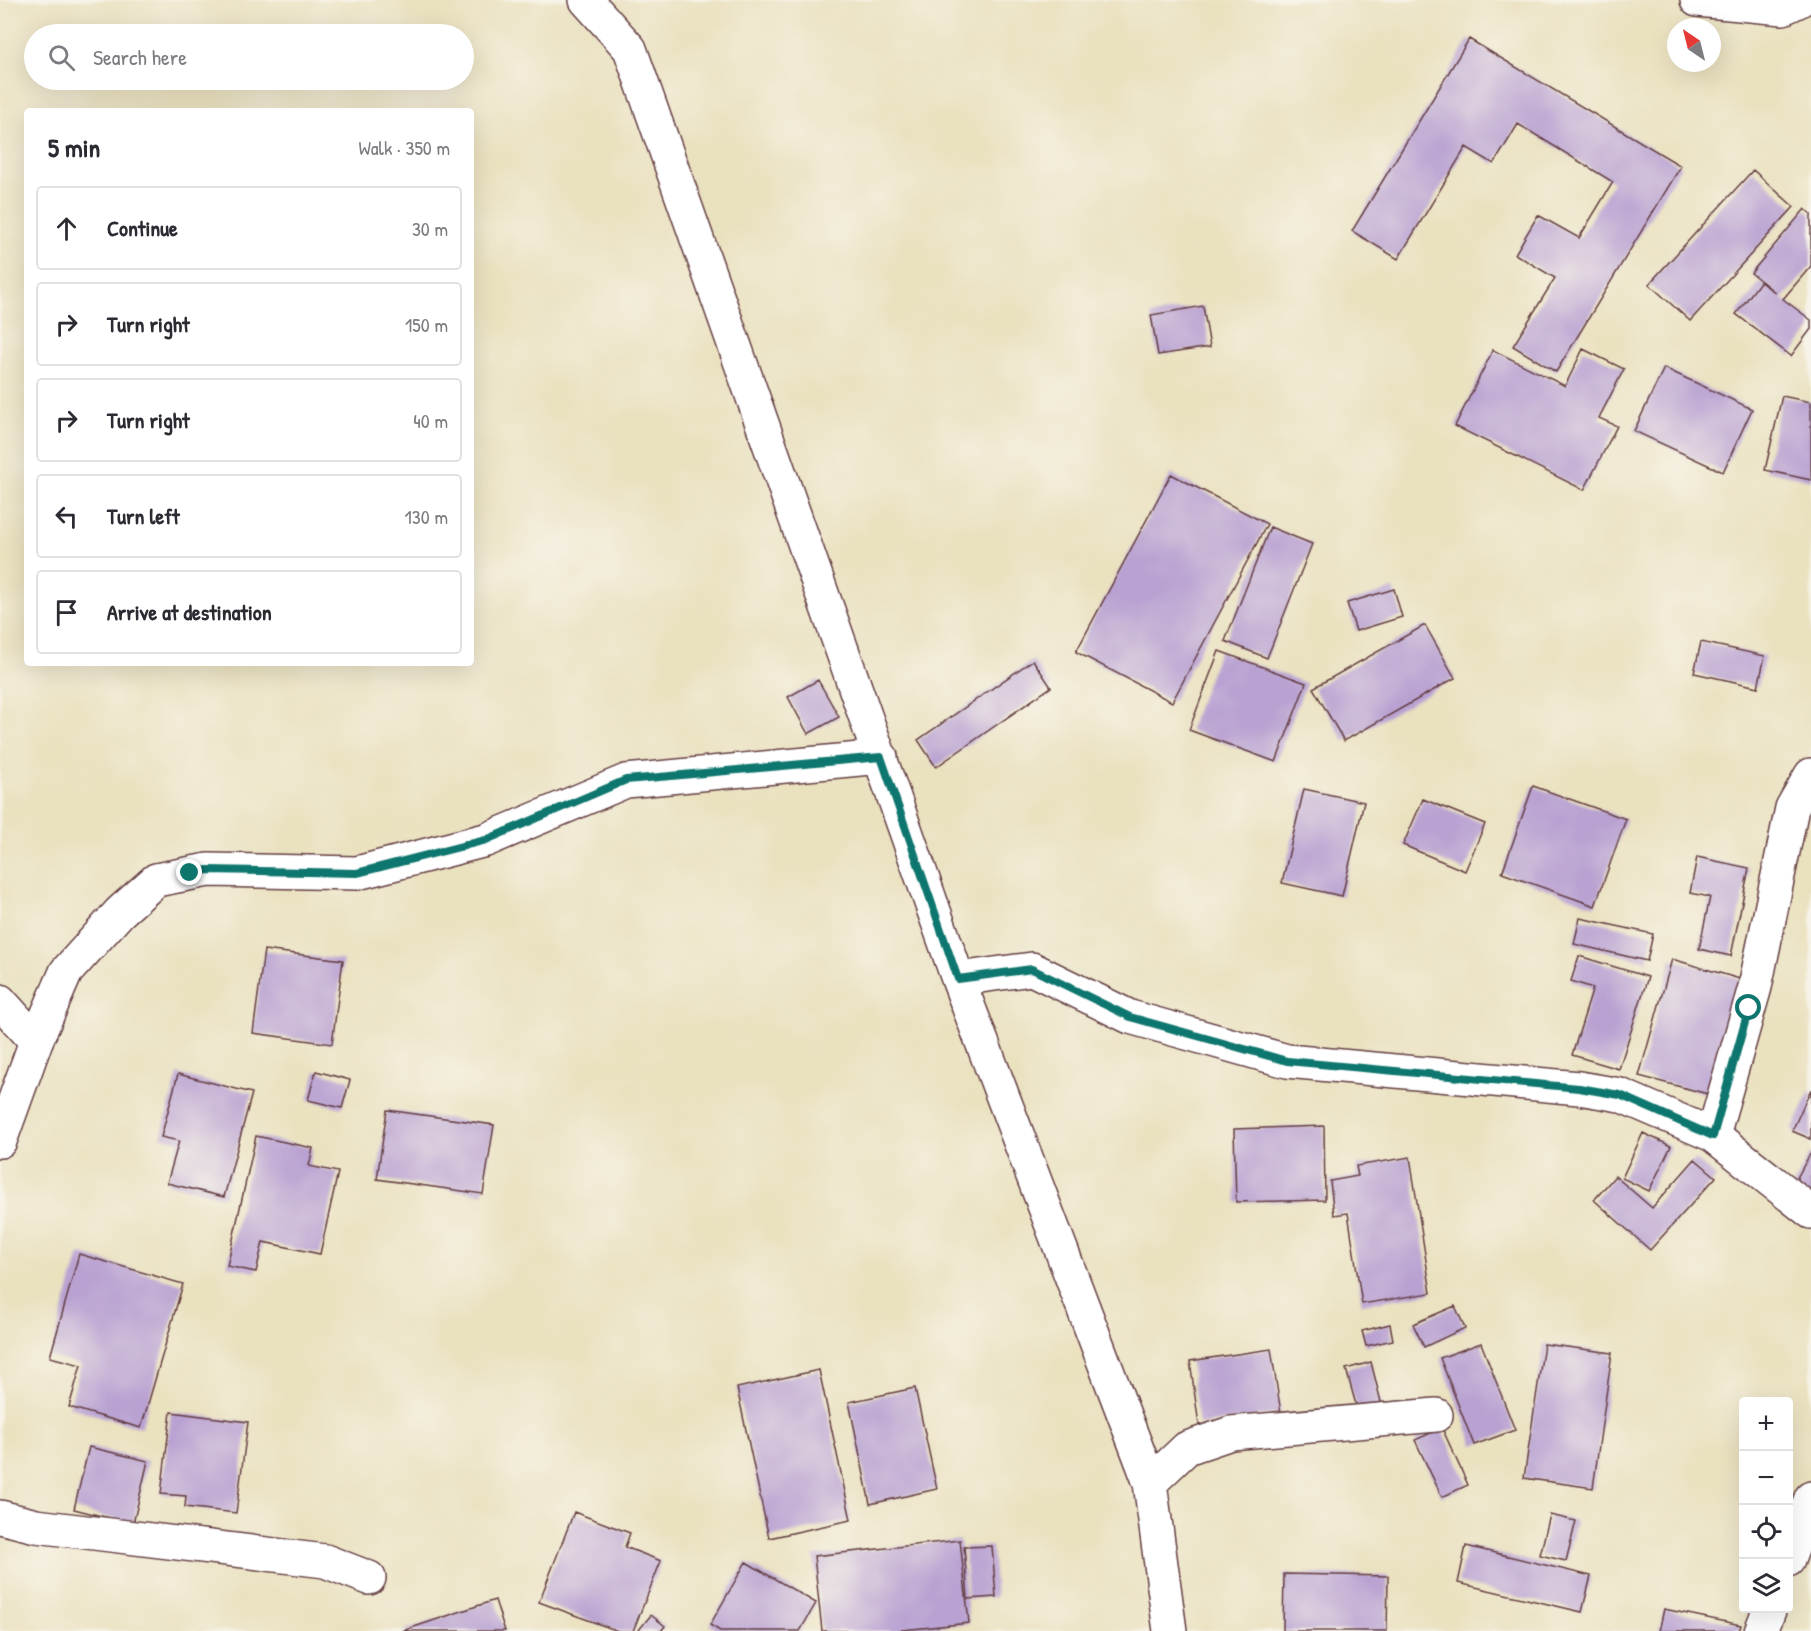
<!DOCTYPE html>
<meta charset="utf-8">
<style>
:root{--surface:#fff;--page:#f2f2f3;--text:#2b2b33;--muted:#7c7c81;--line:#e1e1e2}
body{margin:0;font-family:"Patrick Hand",sans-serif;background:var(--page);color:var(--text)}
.controls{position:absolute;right:18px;bottom:18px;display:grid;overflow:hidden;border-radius:6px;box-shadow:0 6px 24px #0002}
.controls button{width:54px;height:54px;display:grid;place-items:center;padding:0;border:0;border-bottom:2px solid var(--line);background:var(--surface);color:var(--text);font:30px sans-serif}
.compass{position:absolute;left:1667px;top:18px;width:54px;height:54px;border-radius:50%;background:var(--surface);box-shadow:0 6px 24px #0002;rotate:325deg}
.stop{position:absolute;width:18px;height:18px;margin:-14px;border:4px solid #0f766e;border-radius:50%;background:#fff}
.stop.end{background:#0f766e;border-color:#fff;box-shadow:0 2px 6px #0008}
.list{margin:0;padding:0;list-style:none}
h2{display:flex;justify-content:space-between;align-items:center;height:78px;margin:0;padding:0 24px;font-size:26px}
h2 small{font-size:20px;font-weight:400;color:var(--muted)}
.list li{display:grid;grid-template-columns:39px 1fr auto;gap:18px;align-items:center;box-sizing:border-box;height:84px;margin:0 12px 12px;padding:0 12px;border:2px solid var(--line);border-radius:6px}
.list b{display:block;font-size:22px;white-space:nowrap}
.list em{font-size:20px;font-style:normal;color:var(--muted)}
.icon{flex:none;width:33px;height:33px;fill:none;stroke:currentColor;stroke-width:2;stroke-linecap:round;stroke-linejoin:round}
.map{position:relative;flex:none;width:1811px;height:1631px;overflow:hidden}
.search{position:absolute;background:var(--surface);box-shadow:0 6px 24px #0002;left:24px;top:24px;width:450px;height:66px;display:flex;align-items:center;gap:15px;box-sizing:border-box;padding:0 21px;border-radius:33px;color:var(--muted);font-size:22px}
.panel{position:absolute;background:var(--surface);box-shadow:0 6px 24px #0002;left:24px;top:108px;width:450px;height:558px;border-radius:6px}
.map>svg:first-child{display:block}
</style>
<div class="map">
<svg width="1811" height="1631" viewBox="0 0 1811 1631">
<rect width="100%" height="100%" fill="#f7f3e8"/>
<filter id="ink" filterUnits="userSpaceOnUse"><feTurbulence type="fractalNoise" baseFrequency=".0167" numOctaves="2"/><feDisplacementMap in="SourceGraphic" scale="12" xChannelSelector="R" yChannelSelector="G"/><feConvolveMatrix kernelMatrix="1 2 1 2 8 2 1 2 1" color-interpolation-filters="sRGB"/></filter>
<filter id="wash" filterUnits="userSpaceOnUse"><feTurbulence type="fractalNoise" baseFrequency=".008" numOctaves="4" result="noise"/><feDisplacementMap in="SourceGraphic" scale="24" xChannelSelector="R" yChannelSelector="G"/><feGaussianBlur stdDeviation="1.35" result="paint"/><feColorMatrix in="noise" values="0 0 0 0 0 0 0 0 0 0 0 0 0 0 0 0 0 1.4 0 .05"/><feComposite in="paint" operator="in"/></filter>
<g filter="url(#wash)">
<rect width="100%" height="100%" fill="#eae1bf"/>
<g id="blocks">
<path fill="#b9a2d2" d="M1469,39L1681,166L1556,372L1513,346L1555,278L1515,254L1538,215L1579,238L1613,182L1518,124L1494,164L1466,147L1398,259L1352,231Z
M1753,170L1794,207L1690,321L1649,284Z
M1805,209L1811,214V266L1783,299L1811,320V329L1791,356L1736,314L1760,282L1776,293L1751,273Z
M1203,306L1210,347L1158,355L1151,315Z
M1583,349L1624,369L1599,418L1617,426L1584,490L1455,426L1493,350L1565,386Z
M1664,368L1752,409L1723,472L1634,431Z
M1782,396L1811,402V480L1765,470Z
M1171,474L1267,524L1172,702L1076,652Z
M1270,527L1312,544L1267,658L1225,641Z
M1394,589L1402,617L1356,631L1347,603Z
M1425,625L1455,678L1344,741L1313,688Z
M1701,642L1765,656L1758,687L1694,673Z
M1219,651L1306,683L1276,762L1189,730Z
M1033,660L1051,687L936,767L918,740Z
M818,680L839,717L808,734L788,697Z
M1533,786L1626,819L1595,906L1502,873Z
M1304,789L1364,802L1342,896L1282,883Z
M1423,799L1485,824L1465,871L1403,845Z
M1697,857L1749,868L1731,956L1699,949L1710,897L1690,893Z
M1580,918L1653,934L1647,961L1574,944Z
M264,950L343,960L332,1044L253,1033Z
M1579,956L1648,977L1619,1069L1572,1055L1593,988L1571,981Z
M1672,959L1740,979L1708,1094L1639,1076Z
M316,1071L350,1080L342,1108L308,1100Z
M178,1074L252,1093L224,1197L167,1183L179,1141L161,1137Z
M1811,1089V1139L1792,1131Z
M387,1110L494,1125L483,1194L377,1179Z
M1324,1126L1325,1200L1236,1202L1234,1129Z
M1643,1133L1671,1146L1649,1191L1622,1178Z
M256,1136L313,1148L309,1166L338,1172L320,1254L263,1242L256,1272L227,1266Z
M1811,1152V1202L1790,1191Z
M1410,1157L1431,1293L1362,1304L1348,1213L1334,1215L1330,1181L1358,1176L1356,1166Z
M1695,1159L1716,1177L1650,1250L1594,1200L1615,1176L1652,1208Z
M79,1254L183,1284L141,1428L69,1407L81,1365L50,1357Z
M1455,1306L1465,1328L1424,1347L1413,1324Z
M1390,1324L1393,1340L1366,1346L1362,1331Z
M1481,1343L1515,1430L1474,1445L1440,1358Z
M1544,1344L1612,1353L1593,1488L1524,1478Z
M1271,1349L1281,1413L1199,1425L1190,1361Z
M1371,1362L1382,1406L1358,1412L1346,1369Z
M819,1370L851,1520L769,1538L737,1388Z
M915,1388L937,1489L870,1504L849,1402Z
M171,1412L248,1422L236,1513L185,1507L186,1496L161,1494Z
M1442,1428L1468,1485L1442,1497L1415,1440Z
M89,1447L148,1461L133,1524L74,1509Z
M574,1512L630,1533L625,1547L661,1561L633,1631H618L539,1602Z
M1550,1515L1576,1521L1566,1561L1540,1555Z
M960,1540L969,1623L893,1631H822L814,1556Z
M992,1546L996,1597L968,1599L964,1547Z
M1466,1546L1591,1576L1582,1612L1458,1583Z
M746,1562L816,1603L800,1631H720L710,1625Z
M1284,1574L1388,1576L1387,1631H1283Z
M495,1600L505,1631H402Z
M1664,1609L1741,1625L1739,1631H1659Z
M651,1615L665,1626L661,1631H638Z"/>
</g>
</g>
<g filter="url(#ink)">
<use href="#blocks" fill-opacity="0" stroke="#623c41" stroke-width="1.5"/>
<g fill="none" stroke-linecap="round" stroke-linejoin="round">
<defs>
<path id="street" d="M586,0L630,49L958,979L1150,1483L1170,1631
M1697,0L1783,8L1800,0
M958,979L1032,969L1130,1017L1287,1061L1579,1088L1620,1095L1713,1135L1811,1212
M0,1001L36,1041
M1713,1135L1755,987L1792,808L1811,775
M0,1141L36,1041L66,972L120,912L156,880L208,870L357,873L486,840L626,781L881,757
M1150,1483L1187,1448L1231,1433L1436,1415
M0,1517L36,1526L325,1561L369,1578
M1788,1560L1811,1498
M1761,1631L1770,1608"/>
</defs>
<use href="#street" stroke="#623c41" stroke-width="36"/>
<use href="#street" stroke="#fff" stroke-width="33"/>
</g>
</g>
<g fill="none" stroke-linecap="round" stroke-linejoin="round" filter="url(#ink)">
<path stroke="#0f766e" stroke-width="8" d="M190,873L208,870L357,873L486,840L626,780L881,757L958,979L1032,969L1130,1017L1287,1061L1579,1088L1620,1095L1713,1136L1749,1008"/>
</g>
</svg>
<div class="controls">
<button>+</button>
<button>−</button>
<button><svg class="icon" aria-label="locate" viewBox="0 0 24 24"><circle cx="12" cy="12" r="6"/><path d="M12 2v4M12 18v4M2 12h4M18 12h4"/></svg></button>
<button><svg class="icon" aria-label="layers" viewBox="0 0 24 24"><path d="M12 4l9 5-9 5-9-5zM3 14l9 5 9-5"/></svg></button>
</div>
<svg class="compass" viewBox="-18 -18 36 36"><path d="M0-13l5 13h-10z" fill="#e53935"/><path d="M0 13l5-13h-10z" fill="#7c7c81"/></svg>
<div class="stop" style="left:1749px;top:1008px"></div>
<div class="stop end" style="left:190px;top:873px"></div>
<div class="search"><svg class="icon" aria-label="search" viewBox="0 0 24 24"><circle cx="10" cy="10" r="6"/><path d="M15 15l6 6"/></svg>Search here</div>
<section class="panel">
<h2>5 min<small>Walk · 350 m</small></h2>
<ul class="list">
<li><svg class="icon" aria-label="ahead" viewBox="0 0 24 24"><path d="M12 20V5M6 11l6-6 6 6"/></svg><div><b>Continue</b></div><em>30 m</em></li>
<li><svg class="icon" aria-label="right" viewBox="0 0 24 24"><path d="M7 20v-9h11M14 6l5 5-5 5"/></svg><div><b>Turn right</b></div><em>150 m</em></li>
<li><svg class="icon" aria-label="right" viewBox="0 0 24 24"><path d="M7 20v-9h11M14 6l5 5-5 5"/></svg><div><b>Turn right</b></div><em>40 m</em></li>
<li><svg class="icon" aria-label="left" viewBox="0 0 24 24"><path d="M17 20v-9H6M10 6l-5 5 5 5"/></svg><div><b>Turn left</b></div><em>130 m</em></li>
<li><svg class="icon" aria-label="arrive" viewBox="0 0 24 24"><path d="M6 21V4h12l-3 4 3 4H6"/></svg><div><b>Arrive at destination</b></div></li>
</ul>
</section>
</div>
